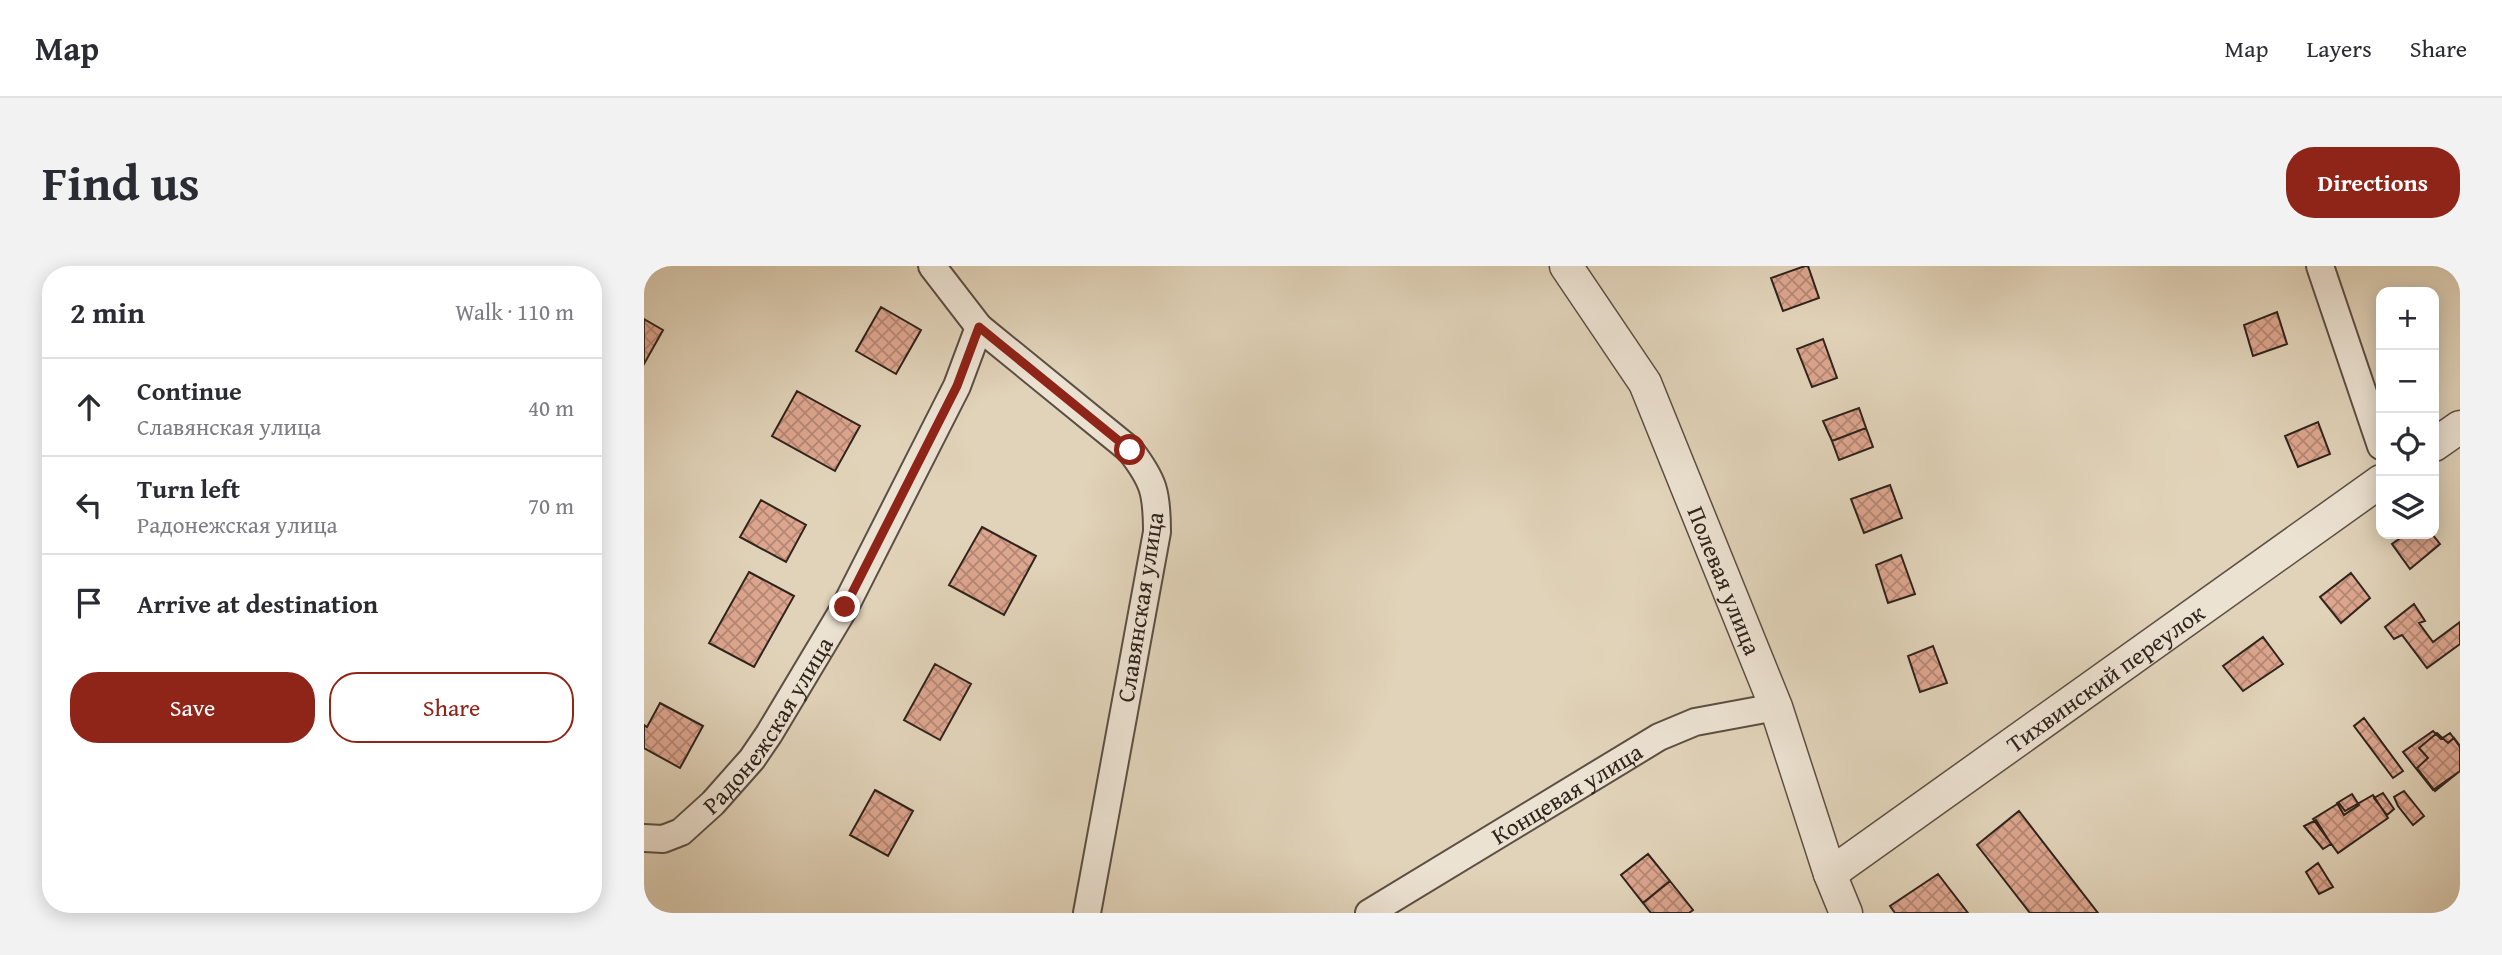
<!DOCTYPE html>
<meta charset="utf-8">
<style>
:root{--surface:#fff;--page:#f2f2f3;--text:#2b2b33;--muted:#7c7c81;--line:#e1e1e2;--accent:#8f2418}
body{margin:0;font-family:"Gentium Book Plus",serif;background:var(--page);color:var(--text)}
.controls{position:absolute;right:21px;top:21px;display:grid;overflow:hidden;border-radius:14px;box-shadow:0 4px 18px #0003}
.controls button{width:63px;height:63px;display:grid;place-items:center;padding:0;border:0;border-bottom:2px solid var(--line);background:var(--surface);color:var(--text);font:35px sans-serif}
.stop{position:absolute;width:21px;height:21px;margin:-16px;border:5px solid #8f2418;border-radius:50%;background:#fff}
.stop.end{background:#8f2418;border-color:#fff;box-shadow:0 2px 7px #0008}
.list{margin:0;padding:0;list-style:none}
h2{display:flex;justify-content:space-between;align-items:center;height:91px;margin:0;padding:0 28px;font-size:30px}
h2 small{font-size:23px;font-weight:400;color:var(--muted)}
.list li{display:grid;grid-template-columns:46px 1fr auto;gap:21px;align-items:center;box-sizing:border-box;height:98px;padding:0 28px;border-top:2px solid var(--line)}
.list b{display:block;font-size:26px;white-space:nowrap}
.list p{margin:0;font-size:23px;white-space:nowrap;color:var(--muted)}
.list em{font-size:23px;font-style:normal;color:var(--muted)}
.actions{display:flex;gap:14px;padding:21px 28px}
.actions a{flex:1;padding:16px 0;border:2px solid var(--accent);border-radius:28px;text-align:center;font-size:24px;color:var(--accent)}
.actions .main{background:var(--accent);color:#fff}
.icon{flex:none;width:38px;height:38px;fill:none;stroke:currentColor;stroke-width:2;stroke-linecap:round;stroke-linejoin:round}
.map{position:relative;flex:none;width:1816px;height:647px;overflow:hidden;border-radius:28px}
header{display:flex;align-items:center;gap:42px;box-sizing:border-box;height:98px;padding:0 35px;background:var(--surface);border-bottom:2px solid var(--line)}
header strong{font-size:33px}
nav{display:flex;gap:38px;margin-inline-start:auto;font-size:24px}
.intro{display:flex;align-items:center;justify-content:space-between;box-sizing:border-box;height:168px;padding:0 42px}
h1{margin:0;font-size:49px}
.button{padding:18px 32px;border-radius:28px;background:var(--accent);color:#fff;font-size:24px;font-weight:700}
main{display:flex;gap:42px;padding:0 42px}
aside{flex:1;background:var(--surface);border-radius:28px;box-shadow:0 4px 18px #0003}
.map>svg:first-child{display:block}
</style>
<header>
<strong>Map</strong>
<nav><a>Map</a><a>Layers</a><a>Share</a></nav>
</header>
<div class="intro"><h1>Find us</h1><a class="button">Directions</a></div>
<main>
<aside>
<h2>2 min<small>Walk · 110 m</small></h2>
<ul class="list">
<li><svg class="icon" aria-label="ahead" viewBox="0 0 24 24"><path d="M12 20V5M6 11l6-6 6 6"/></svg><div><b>Continue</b><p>Славянская улица</p></div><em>40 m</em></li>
<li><svg class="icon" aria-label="left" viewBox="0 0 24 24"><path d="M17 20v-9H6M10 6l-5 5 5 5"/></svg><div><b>Turn left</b><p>Радонежская улица</p></div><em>70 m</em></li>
<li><svg class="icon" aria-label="arrive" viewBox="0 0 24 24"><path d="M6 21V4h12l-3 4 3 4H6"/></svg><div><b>Arrive at destination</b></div></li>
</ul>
<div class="actions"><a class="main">Save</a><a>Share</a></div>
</aside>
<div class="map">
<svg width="1816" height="647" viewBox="0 0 1816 647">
<defs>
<pattern id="building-cross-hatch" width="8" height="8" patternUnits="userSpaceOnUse" patternTransform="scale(1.75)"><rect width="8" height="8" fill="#dda68f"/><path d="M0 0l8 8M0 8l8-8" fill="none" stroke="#b48774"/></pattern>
</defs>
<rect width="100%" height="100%" fill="#e1d3b9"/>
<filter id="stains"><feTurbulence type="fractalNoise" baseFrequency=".00286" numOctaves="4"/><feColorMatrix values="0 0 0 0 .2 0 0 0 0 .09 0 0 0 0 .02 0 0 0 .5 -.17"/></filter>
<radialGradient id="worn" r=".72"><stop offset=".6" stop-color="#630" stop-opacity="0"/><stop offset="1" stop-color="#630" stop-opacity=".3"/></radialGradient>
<path fill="url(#building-cross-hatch)" stroke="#2f231c" stroke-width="2" d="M1161,0H1164L1175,32L1139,45L1127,12Z
M237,41L277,64L252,108L212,85Z
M1633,46L1643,78L1609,90L1600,59Z
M0,53L19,64L0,98Z
M1179,73L1193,112L1168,121L1153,83Z
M153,125L216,160L191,205L128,170Z
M1215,142L1222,162L1188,175L1179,155Z
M1674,156L1686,188L1654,201L1641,170Z
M1222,162L1229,181L1195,194L1188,175Z
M1246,219L1258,252L1220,267L1207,233Z
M117,234L162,259L142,296L96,271Z
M338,261L392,290L360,349L305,319Z
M1762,268H1788L1796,278L1766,303L1748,278Z
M1257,289L1271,328L1244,337L1232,299Z
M105,306L150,330L110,401L65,377Z
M1707,307L1726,332L1697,357L1676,331Z
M1770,338L1781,355L1775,357L1789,376L1816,356V378L1783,402L1758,369L1750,373L1741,361Z
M1619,371L1639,398L1599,425L1579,400Z
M1289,380L1303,417L1276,426L1264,390Z
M291,398L327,418L296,474L260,454Z
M16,437L59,460L36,502L0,482V459L3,461Z
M1720,452L1759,505L1749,512L1710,460Z
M1789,465L1797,473L1806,467L1816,481V505L1789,524L1759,486Z
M1793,467L1804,477L1810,472L1816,480V505L1791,525L1773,502L1784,492L1775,482Z
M231,524L269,545L244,590L206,569Z
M1760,525L1780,550L1769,559L1754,540L1750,531Z
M1739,527L1750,543L1743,549L1730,532Z
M1708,528L1715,539L1700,549L1693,537Z
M1729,529L1744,552L1694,587L1669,553L1695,537L1701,545Z
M1375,545L1454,647H1386L1333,579Z
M1672,554L1687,578L1679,583L1660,560Z
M1004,588L1026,615L999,637L977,609Z
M1674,597L1689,621L1675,628L1662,606Z
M1294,608L1324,647H1251L1246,640Z
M1026,615L1049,644L1045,647H1007L999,637Z"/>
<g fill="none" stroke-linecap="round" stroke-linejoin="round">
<defs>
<g id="minor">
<path d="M288,0L335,61L486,184C510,215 513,227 513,266L443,647"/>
<path d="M1676,0L1737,180"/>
<path id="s1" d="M0,572L19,573L37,566L69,537L108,493L125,468L201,341L313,120L335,61"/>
<path id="s2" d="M725,647L1015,471L1051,456L1132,441"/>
</g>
<g id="tertiary">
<path id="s3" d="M922,0L1001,117L1132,441L1186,608L1202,647"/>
<path d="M1790,179L1816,161"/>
<path id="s4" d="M1186,608L1737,215"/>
</g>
</defs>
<use href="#minor" stroke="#5c4f43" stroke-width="30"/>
<use href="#tertiary" stroke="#5c4f43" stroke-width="35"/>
<use href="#minor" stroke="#ece2d2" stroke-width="26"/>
<use href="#tertiary" stroke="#ece2d2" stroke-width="32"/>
</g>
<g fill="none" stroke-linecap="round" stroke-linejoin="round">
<path stroke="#8f2418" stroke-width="9" d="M201,341L313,120L335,61L486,184"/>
</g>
<g text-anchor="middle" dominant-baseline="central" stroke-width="5" stroke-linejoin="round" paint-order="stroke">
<g font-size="24" fill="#2f231c" stroke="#ece2d2">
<text stroke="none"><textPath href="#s3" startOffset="354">Полевая улица</textPath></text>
<text transform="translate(496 341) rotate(-81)">Славянская улица</text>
<text stroke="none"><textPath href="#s4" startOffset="338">Тихвинский переулок</textPath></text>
<text stroke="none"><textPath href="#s1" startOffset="177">Радонежская улица</textPath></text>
<text stroke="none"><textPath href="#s2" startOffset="231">Концевая улица</textPath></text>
</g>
</g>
<rect width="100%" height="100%" filter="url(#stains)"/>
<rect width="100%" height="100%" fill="url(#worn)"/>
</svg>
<div class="controls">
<button>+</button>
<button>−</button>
<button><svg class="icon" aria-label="locate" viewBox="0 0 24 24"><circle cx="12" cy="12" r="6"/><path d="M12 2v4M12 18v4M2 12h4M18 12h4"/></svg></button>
<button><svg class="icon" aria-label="layers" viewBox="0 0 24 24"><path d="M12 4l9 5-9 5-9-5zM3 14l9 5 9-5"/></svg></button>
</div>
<div class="stop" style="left:486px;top:184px"></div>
<div class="stop end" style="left:201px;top:341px"></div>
</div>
</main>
